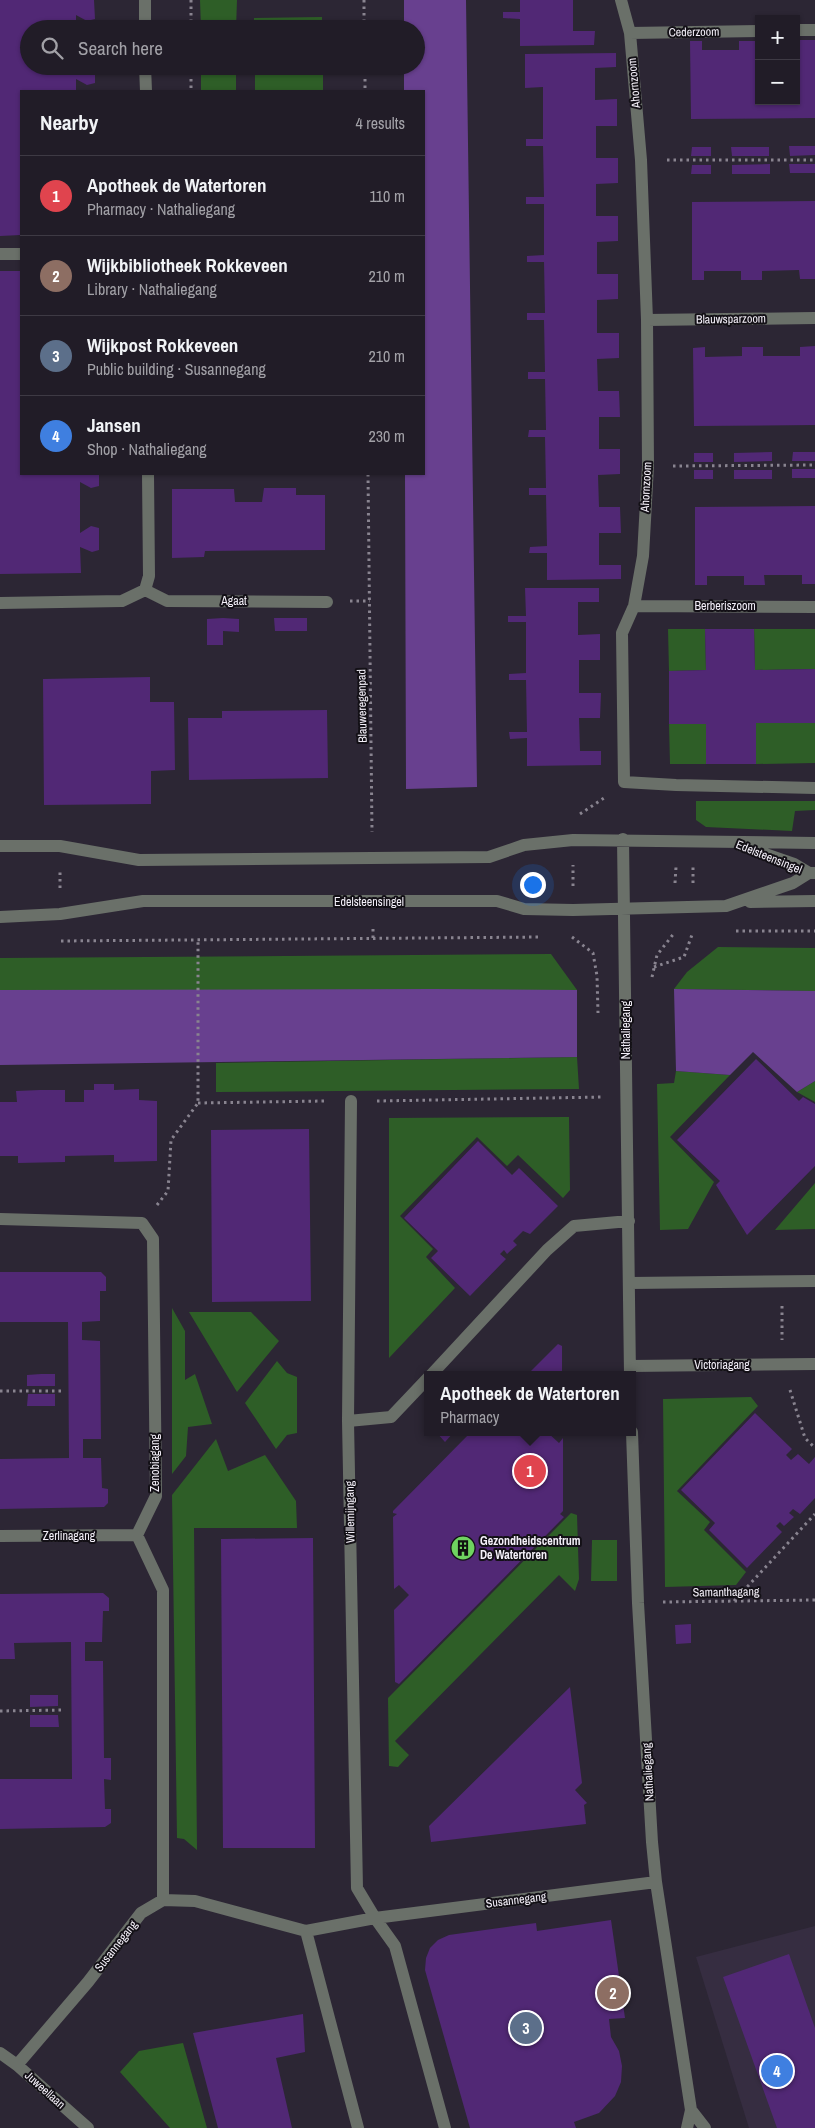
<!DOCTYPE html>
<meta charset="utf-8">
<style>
:root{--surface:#211c27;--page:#29252f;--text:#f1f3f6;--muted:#a2a1a7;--line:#3e3a44;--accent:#6fd360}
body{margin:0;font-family:"Archivo Narrow",sans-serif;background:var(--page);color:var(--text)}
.controls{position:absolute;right:15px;top:15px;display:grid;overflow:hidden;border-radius:0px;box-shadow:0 1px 4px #0004}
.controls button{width:45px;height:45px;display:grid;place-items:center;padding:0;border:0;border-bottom:1px solid var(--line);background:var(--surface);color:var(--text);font:25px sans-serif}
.you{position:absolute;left:532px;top:884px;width:18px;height:18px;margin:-12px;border:4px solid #fff;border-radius:50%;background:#1a73e8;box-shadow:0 0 0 8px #1a73e833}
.badge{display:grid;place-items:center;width:32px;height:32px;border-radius:50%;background:var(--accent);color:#fff;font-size:16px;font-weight:700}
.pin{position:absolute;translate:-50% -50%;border:2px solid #fff;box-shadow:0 1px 5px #0006}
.popup{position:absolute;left:424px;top:1371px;width:212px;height:65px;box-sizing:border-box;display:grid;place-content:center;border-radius:0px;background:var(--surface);filter:drop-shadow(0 1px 4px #0005);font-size:16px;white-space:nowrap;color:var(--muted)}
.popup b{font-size:19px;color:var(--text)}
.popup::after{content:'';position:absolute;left:50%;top:100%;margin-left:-10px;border:10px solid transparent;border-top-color:var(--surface)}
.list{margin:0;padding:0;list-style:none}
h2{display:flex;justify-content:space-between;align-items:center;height:65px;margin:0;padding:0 20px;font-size:21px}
h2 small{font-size:16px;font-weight:400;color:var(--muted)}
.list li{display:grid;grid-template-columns:32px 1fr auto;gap:15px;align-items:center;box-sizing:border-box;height:80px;padding:0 20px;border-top:1px solid var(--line)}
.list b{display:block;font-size:19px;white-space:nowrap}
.list p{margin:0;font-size:16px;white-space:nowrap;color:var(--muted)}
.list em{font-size:16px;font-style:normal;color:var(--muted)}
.icon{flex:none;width:28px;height:28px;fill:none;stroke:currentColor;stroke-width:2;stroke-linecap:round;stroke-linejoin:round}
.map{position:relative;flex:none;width:815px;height:2128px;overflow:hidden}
.search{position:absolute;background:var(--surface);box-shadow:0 1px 4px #0004;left:20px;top:20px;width:405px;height:55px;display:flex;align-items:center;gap:12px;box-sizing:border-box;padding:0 18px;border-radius:28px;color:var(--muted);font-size:19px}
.panel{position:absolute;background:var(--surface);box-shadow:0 1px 4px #0004;left:20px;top:90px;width:405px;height:385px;border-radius:0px}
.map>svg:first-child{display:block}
</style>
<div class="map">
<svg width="815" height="2128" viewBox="0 0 815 2128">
<rect width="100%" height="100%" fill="#2c2634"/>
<path fill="#362d41" d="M815,1926V2128H749L696,1957Z"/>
<path fill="#2e5e27" d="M200,0H237L236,29H201Z
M322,17V29H254V18Z
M201,66H236V91H201Z
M255,66H323V91H255Z
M668,629H705L706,670L669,671Z
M754,629H815V669L755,670Z
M756,723H815V763L756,764Z
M669,724H706V764H670Z
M696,801H815V810L795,811L792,831L706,827L696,820Z
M718,947L815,948V991L674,989L687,972Z
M551,954L577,990H0V958Z
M577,1057L579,1089L216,1092V1063Z
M676,1071L730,1075L670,1137L714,1182L688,1229L660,1230L657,1084L674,1083Z
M815,1081V1102L797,1092Z
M569,1117L570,1190L563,1198L518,1155L507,1166L477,1137L400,1216L433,1249L426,1257L455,1288L389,1358V1118Z
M815,1183V1229L775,1230Z
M172,1308L185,1331V1380L195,1374L212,1424L188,1427L186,1456L172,1474Z
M189,1312H251L279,1341L237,1392Z
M277,1361L287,1373L297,1377V1433L287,1435L276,1449L245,1403Z
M751,1397L758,1406L677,1491L710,1522L704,1530L746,1572L736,1585L665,1587L663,1399Z
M216,1439L228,1471L265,1455L296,1501L297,1528H194L197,1850L184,1839L177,1838L172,1495Z
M571,1513L577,1515L579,1579L575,1591L559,1575L395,1741L409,1755L398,1767L389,1766L388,1698Z
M592,1540H617V1581H591Z
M183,2043L207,2128H170L120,2072L139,2051Z"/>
<path fill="#68408f" d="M404,0H466L477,787L406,789L405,474H424V91H404V66H416V29H404Z
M434,989L577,990V1057L0,1065V990Z
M674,989L815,991V1081L797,1092L753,1052L730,1075L676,1071Z"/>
<path fill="#512875" d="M0,0H94L95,19L87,21L76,15V29H29V66H95V83L87,85L76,79V91H21V235L0,236Z
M520,0H573V31H595L594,45L520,46V19L503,18V12H520Z
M797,40H815V118L691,119L690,41H702V50H739V41H759V101H796Z
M616,53V67L595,68V100L617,99V126H596V158H618V183L596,184V216H618V241L597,242V274H618V299L597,300V333H619V358L597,359L598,391H619L620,417H599V449H620V474L598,475L599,507H620L621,533H599V565H621V579L547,580V553H529L530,547L547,546L546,495H529V488H546L545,437H528L529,430H546L545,379H528V372H545L544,320H527V313H545L544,262H527V256L544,255V204H526V197H544L543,146H526V139H543V87L525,88V54Z
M789,146H815V155L790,156Z
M692,147H711V156H691Z
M731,147H769V156H732Z
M770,164V174H732V165Z
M789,164H815V173H790Z
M692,165H711V174H691Z
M815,201V279H800L799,270L762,271V280H741V271H704V280H692V202Z
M0,271H21V474H99V486L91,488L80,482V533L91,526L99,528V550L92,552L80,547L81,573L0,574Z
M815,346V425L694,426L693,348L705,347V357L742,356V347H763V356H800V347Z
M772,452V461L734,462V453Z
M793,452H815V461H792Z
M694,453H713V462H694Z
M792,469H815V478H792Z
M694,470H713V479H694Z
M734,470H772V479H734Z
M264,488H296V495H325V550L205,551L204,557L172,558V489H234L235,502H262Z
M815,506V584H802V575H764L765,585H744V576H707V585H695V507Z
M525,588H599V602H578V635L600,634V660H579V693H601L600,718H579L580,751H601V765L527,766V738L510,739L509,732H527L526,680H509V674L526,673V622H508V616H526Z
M223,618L239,619V632L223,631V645H207V619Z
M274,618H307V631H275Z
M705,629H754L755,670L815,669V723H756V764H706V724H669V671L706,670Z
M150,677V702H174L175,770L151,771V804L44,805L43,679Z
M327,710L328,778L189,780L188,718H222V711Z
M756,1059L799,1101L803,1097L815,1104V1166L747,1235L716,1185L720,1181L677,1140Z
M94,1084H114V1090L139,1089V1100L157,1101V1161L114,1162V1155L65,1156V1162L18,1163V1156H0V1102H17L16,1091L40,1090H65V1102H84V1090H94Z
M309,1129L311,1301L212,1302L211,1130Z
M478,1141L512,1175L519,1168L558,1206L530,1234L523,1231L513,1241L517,1245L507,1254L504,1250L500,1254L506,1259L470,1296L431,1258L438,1251L404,1218Z
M0,1272H101L106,1277V1291H100V1321L82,1322V1340L100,1341L101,1439H83V1458H101L102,1488L108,1489V1503L104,1507L0,1509V1459L69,1458L68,1322H0Z
M558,1344L562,1346V1375H527Z
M41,1374H55V1386H27V1375Z
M28,1394H55V1406H27Z
M755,1413L792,1449L786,1455L791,1460L798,1454L809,1464L815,1457V1498L800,1514L793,1509L789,1513L794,1517L784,1526L780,1522L776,1526L782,1532L747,1568L709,1530L715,1523L681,1490Z
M436,1432H454L445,1442Z
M471,1432H547L559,1443L563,1438V1511L560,1514L564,1517L399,1684L395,1682L394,1610L409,1595L399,1585L394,1589L393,1517L397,1514L393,1513V1511Z
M313,1538L315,1848H223L221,1539Z
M103,1593L109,1598V1611H103L102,1642H85V1661H103L104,1758H111V1780L104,1779L105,1809H111V1823L105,1827L0,1829V1779H72L71,1642L14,1643L15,1659H0V1594Z
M691,1624V1643L676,1644L675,1625Z
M570,1687L582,1783L575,1790L587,1803L584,1805L586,1824L431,1842L429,1826Z
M30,1695H58V1706L30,1707Z
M30,1715H58L59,1727H30Z
M611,1920L625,2018L609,2019L611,2037L619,2051L622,2066L621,2082L615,2096L599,2113L574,2122L576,2128H470L425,1970L426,1958L430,1948L438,1940L449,1935L536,1923L537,1931Z
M789,1954L815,2028V2128H777L723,1977Z
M303,2014L305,2052L276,2058L292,2128H218L193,2033Z"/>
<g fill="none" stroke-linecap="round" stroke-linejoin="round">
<path stroke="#898490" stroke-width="3" stroke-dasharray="2.5 4" stroke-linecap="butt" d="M191,0V29
M364,0V29
M191,66V91
M365,66V91
M667,160H815
M673,466L815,465
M368,474L372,832
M350,601H370
M580,814L604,798
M675,883L676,867
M693,883V867
M573,886V865
M60,888V872
M736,931H815
M572,937L593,953L597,976L598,1013
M373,938V926
M61,941L542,937
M654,967L684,957L693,932
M652,977L657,955L675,932
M377,1101L603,1097
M198,1103L325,1101
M157,1205L168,1191L171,1140L198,1103V939
M782,1306V1340
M790,1390L805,1438L815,1448
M0,1391H63
M734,1601L815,1514
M663,1602L815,1600
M0,1711L64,1710"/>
<path stroke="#6a7069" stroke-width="12" d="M145,0V29
M621,0L630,33L641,160L647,320L648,466L643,556L634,606L622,633L624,782L676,785L815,788
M796,30H815
M630,33L759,31
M145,66L146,91
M0,254H21
M647,320L815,318
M145,590L167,601L327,602
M0,603L122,601L145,590L149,576L148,474
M634,606L815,607
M623,839L630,1375
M740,845L794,864L809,873
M0,846H60L139,860L489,857L524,845L573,840L815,843
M750,902L815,901
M0,917L60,914L143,901H497L524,909L573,910L726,906L793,883L809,873H815
M351,1101L348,1421L357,1888L375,1918L395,1946L445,2128
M0,1219L142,1223L153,1239L156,1496L137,1535
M630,1283L815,1281
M630,1366L815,1364
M431,1375L547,1250L574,1226L629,1221
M348,1421L391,1417L428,1378
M632,1432L638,1603L652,1842L656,1882L691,2110L687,2128
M137,1535L163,1590V1900
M0,1536L137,1535
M306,1931L358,2128
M0,2053L17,2065L88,2128
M17,2065L88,1982L141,1913L163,1900L195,1901L306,1931L375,1918L656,1882
M691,2110L705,2128"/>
</g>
<defs>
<symbol id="building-disc" viewBox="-11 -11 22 22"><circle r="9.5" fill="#6fd360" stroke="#131016"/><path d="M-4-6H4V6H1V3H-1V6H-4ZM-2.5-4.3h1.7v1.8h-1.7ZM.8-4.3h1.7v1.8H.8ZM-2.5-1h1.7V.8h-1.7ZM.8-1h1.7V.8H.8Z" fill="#111"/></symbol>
</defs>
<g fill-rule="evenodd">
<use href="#building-disc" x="449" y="1534" width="28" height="28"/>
</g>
<g text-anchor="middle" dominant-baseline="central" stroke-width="4" stroke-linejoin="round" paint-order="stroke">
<g font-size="12" fill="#f4f0f9" stroke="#131016">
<text transform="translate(694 32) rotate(-1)">Cederzoom</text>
<text transform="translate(634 83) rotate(-95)">Ahornzoom</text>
<text transform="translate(731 319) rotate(-1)">Blauwsparzoom</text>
<text transform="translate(646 487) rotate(-87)">Ahornzoom</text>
<text x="234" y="601">Agaat</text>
<text x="725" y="606">Berberiszoom</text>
<text transform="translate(362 706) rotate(-91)">Blauweregenpad</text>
<text transform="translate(769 857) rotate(22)">Edelsteensingel</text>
<text x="369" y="902">Edelsteensingel</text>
<text transform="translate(626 1030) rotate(-90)">Nathaliegang</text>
<text x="722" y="1365">Victoriagang</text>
<text transform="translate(155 1463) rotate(-90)">Zenobiagang</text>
<text transform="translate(350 1512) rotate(-91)">Willemijngang</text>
<text x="69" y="1536">Zerlinagang</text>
<text transform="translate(726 1592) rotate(-1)">Samanthagang</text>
<text transform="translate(648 1772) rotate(-93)">Nathaliegang</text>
<text transform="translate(516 1900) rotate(-7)">Susannegang</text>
<text transform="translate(116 1946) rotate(-52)">Susannegang</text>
<text transform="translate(45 2090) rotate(42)">Juweellaan</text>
</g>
<g font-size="12" font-weight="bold" fill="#f4f0f9" stroke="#131016" text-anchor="start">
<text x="480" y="1541">Gezondheidscentrum<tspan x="480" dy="14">De Watertoren</tspan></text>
</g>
</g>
</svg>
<div class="controls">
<button>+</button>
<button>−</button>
</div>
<div class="you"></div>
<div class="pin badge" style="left:530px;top:1471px;background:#e0444e">1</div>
<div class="popup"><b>Apotheek de Watertoren</b>Pharmacy</div>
<div class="pin badge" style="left:613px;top:1993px;background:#8d6e63">2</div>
<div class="pin badge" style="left:526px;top:2028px;background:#5c6f8a">3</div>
<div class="pin badge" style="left:777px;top:2071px;background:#3f7fe0">4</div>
<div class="search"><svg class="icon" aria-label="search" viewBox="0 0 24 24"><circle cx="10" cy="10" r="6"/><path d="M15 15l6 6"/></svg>Search here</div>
<section class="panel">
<h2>Nearby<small>4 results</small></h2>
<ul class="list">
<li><span class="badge" style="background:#e0444e">1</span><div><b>Apotheek de Watertoren</b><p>Pharmacy · Nathaliegang</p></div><em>110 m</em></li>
<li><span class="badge" style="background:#8d6e63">2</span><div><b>Wijkbibliotheek Rokkeveen</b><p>Library · Nathaliegang</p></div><em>210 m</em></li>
<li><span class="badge" style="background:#5c6f8a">3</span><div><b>Wijkpost Rokkeveen</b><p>Public building · Susannegang</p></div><em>210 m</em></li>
<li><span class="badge" style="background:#3f7fe0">4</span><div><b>Jansen</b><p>Shop · Nathaliegang</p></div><em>230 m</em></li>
</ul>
</section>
</div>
